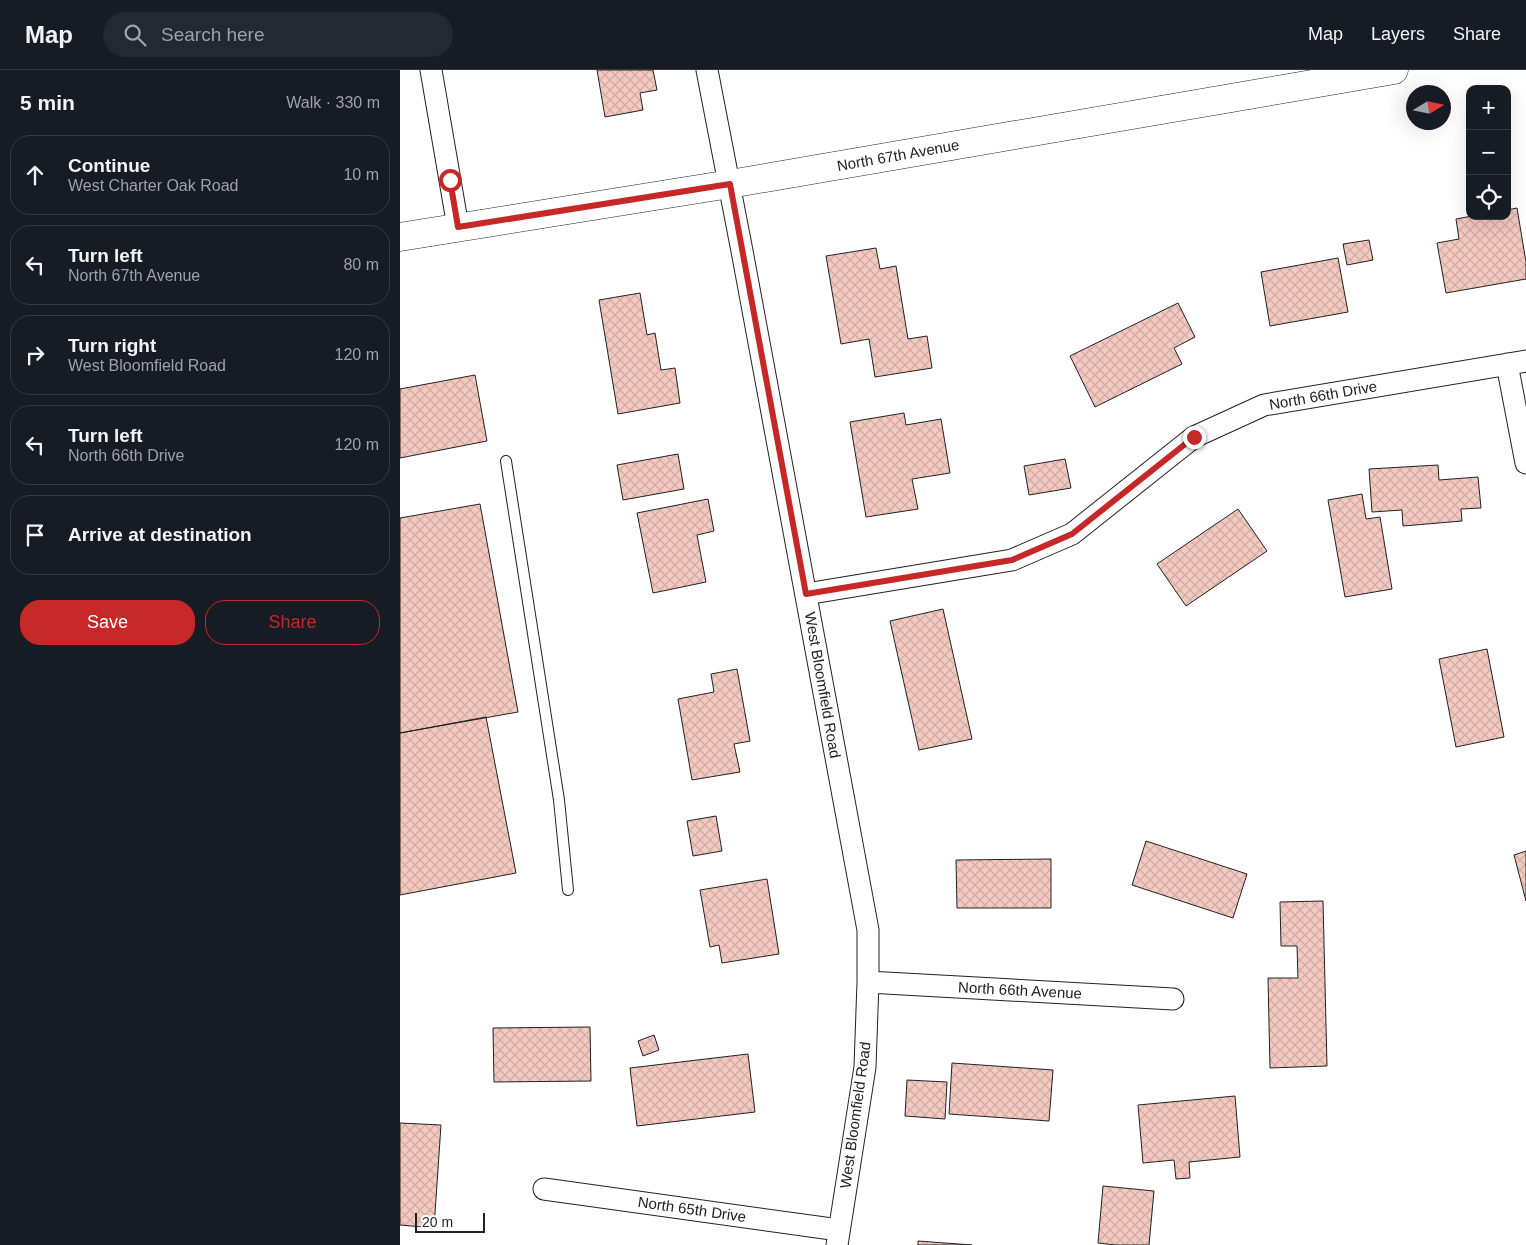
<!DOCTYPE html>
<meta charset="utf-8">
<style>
:root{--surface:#171b24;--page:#242831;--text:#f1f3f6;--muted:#9ea1a6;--line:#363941;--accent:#c62828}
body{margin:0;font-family:Helvetica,sans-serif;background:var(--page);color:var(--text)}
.controls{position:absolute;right:15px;top:15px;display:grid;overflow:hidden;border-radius:10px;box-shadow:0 5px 20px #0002}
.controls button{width:45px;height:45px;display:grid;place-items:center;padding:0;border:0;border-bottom:1px solid var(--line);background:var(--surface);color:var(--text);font:25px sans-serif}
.compass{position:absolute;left:1006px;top:15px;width:45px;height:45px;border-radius:50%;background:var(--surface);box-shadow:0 5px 20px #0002;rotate:80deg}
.scale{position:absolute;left:15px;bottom:12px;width:70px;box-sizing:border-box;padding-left:5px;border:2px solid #222;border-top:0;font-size:14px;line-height:18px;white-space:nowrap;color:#222;-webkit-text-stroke:4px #fff;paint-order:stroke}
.stop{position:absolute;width:15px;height:15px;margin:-11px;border:4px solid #c62828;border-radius:50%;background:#fff}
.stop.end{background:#c62828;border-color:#fff;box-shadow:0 1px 5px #0008}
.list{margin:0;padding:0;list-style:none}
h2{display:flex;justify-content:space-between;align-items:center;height:65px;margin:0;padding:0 20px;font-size:21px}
h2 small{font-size:16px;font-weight:400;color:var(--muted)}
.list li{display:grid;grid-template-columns:32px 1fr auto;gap:15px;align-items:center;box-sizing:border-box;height:80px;margin:0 10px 10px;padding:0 10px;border:1px solid var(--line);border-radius:20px}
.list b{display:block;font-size:19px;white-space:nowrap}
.list p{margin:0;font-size:16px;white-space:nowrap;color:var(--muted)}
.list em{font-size:16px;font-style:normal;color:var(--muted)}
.actions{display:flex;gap:10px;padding:15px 20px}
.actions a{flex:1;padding:11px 0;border:1px solid var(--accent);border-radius:20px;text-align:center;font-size:18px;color:var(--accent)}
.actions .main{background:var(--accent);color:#fff}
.icon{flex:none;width:28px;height:28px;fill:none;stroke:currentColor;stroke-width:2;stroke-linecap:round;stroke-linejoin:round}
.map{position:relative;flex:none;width:1126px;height:1175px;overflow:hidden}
header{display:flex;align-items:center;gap:30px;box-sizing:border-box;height:70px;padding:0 25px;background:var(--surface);border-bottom:1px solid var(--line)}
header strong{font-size:24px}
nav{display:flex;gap:28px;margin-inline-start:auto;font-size:18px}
.search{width:350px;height:45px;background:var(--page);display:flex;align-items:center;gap:12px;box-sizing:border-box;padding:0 18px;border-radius:28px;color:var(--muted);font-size:19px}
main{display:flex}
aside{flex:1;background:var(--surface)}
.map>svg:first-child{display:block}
</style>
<header>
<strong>Map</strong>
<div class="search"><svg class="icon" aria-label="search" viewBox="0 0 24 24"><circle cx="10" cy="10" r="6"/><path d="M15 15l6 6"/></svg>Search here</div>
<nav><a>Map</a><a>Layers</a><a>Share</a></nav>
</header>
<main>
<aside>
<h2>5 min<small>Walk · 330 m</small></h2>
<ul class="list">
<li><svg class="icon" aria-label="ahead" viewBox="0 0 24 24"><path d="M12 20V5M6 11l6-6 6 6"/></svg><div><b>Continue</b><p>West Charter Oak Road</p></div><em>10 m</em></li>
<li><svg class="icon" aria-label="left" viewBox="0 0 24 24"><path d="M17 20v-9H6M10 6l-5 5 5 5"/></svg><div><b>Turn left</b><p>North 67th Avenue</p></div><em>80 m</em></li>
<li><svg class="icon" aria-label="right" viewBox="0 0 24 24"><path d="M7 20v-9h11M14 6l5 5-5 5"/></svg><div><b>Turn right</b><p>West Bloomfield Road</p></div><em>120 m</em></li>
<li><svg class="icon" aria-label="left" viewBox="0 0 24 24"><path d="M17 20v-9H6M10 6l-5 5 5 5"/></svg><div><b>Turn left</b><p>North 66th Drive</p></div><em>120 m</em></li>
<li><svg class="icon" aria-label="arrive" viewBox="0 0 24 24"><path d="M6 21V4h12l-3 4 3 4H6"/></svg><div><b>Arrive at destination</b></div></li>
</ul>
<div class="actions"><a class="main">Save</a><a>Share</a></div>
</aside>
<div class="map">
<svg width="1126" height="1175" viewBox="0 0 1126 1175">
<defs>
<pattern id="building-cross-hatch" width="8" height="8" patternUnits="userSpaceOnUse" patternTransform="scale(1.25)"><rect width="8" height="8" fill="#f3c9c0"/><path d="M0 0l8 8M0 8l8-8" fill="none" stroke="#d0aca5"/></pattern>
</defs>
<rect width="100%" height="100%" fill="#fff"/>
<path fill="url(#building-cross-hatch)" stroke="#222" d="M197,0H253L257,20L240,23L243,40L205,47Z
M1117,138L1126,192V209L1046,223L1037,173L1059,169L1056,149L1072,146H1107V140Z
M969,170L973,190L947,195L943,174Z
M476,178L480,199L496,196L508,269L527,266L532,298L475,307L469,269L441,274L426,186Z
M938,188L948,242L870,256L861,202Z
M240,223L247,265L255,263L261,300L275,298L280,333L218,344L199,230Z
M778,233L795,267L774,278L782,294L695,337L670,286Z
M75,305L87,371L0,388V319Z
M504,343L506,355L541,349L550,403L512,409L518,439L466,447L450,352Z
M278,384L284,419L223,430L217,395Z
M665,389L671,418L629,425L624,396Z
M1038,395L1039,410L1078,407L1081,438L1061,439L1062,451L1003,456L1002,440L972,442L969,399Z
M962,424L966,449L980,447L992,519L945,527L928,430Z
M308,429L314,461L297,465L306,512L253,523L237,443Z
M80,434L118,642L0,663V448Z
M838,439L867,481L786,536L757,494Z
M543,539L572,669L519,680L490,551Z
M1087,579L1104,667L1056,677L1039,589Z
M337,599L350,671L334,674L340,702L292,710L278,629L314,622L311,604Z
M86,647L116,803L0,825V663Z
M316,746L322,781L293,786L287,751Z
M746,771L847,804L833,848L732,815Z
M1126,781V831L1114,785Z
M651,789V838H557L556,790Z
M367,809L379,884L322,893L319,875L310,877L300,820Z
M923,831L927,996L870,998L868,908H898L897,876H881L880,832Z
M190,957L191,1011L94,1012L93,958Z
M254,965L259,980L243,986L238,971Z
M348,984L355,1042L237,1056L230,998Z
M552,993L653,1000L649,1051L549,1044Z
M507,1010L547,1012L545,1049L505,1046Z
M835,1026L840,1087L789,1092L790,1108L776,1109L774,1090L743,1093L738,1035Z
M0,1053L41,1055L34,1158L0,1155Z
M703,1116L754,1121L749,1175H716L698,1173Z
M518,1171L572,1175H518Z"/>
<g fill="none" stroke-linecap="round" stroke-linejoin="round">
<defs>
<path id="service" d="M106,391L159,730L168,820"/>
<path id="minor" d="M31,0L58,157
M307,0L342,181L468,860V912L465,997L437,1175
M1107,294L1126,393
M406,524L612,490L672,464L794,367L864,335L1126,291
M468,912L773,929
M144,1119L439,1160"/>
<path id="secondary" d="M0,167L330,114L994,0"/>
</defs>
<use href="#service" stroke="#222" stroke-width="12"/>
<use href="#minor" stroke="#222" stroke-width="23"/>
<use href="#secondary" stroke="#222" stroke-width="29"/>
<use href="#service" stroke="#fff" stroke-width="10"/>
<use href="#minor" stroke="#fff" stroke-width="21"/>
<use href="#secondary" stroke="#fff" stroke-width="28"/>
</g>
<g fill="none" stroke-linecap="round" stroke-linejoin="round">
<path stroke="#c62828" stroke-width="6" d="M50,110L58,157L330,114L406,524L612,490L672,464L794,367"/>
</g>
<g text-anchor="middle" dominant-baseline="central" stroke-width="4" stroke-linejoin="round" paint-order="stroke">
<g font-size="15" fill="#222" stroke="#fff">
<text transform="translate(498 85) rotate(-10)">North 67th Avenue</text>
<text transform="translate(923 325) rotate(-10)">North 66th Drive</text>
<text transform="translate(423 615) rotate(80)">West Bloomfield Road</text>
<text transform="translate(620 920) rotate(3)">North 66th Avenue</text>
<text transform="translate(455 1045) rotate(-82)">West Bloomfield Road</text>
<text transform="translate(292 1139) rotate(8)">North 65th Drive</text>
</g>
</g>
</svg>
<div class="controls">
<button>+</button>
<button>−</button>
<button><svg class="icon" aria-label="locate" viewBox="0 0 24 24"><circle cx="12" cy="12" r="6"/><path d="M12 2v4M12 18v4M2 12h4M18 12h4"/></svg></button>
</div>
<svg class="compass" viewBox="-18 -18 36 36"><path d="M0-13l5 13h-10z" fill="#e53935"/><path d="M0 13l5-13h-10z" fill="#9ea1a6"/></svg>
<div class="scale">20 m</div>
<div class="stop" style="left:50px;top:110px"></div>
<div class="stop end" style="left:794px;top:367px"></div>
</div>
</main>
